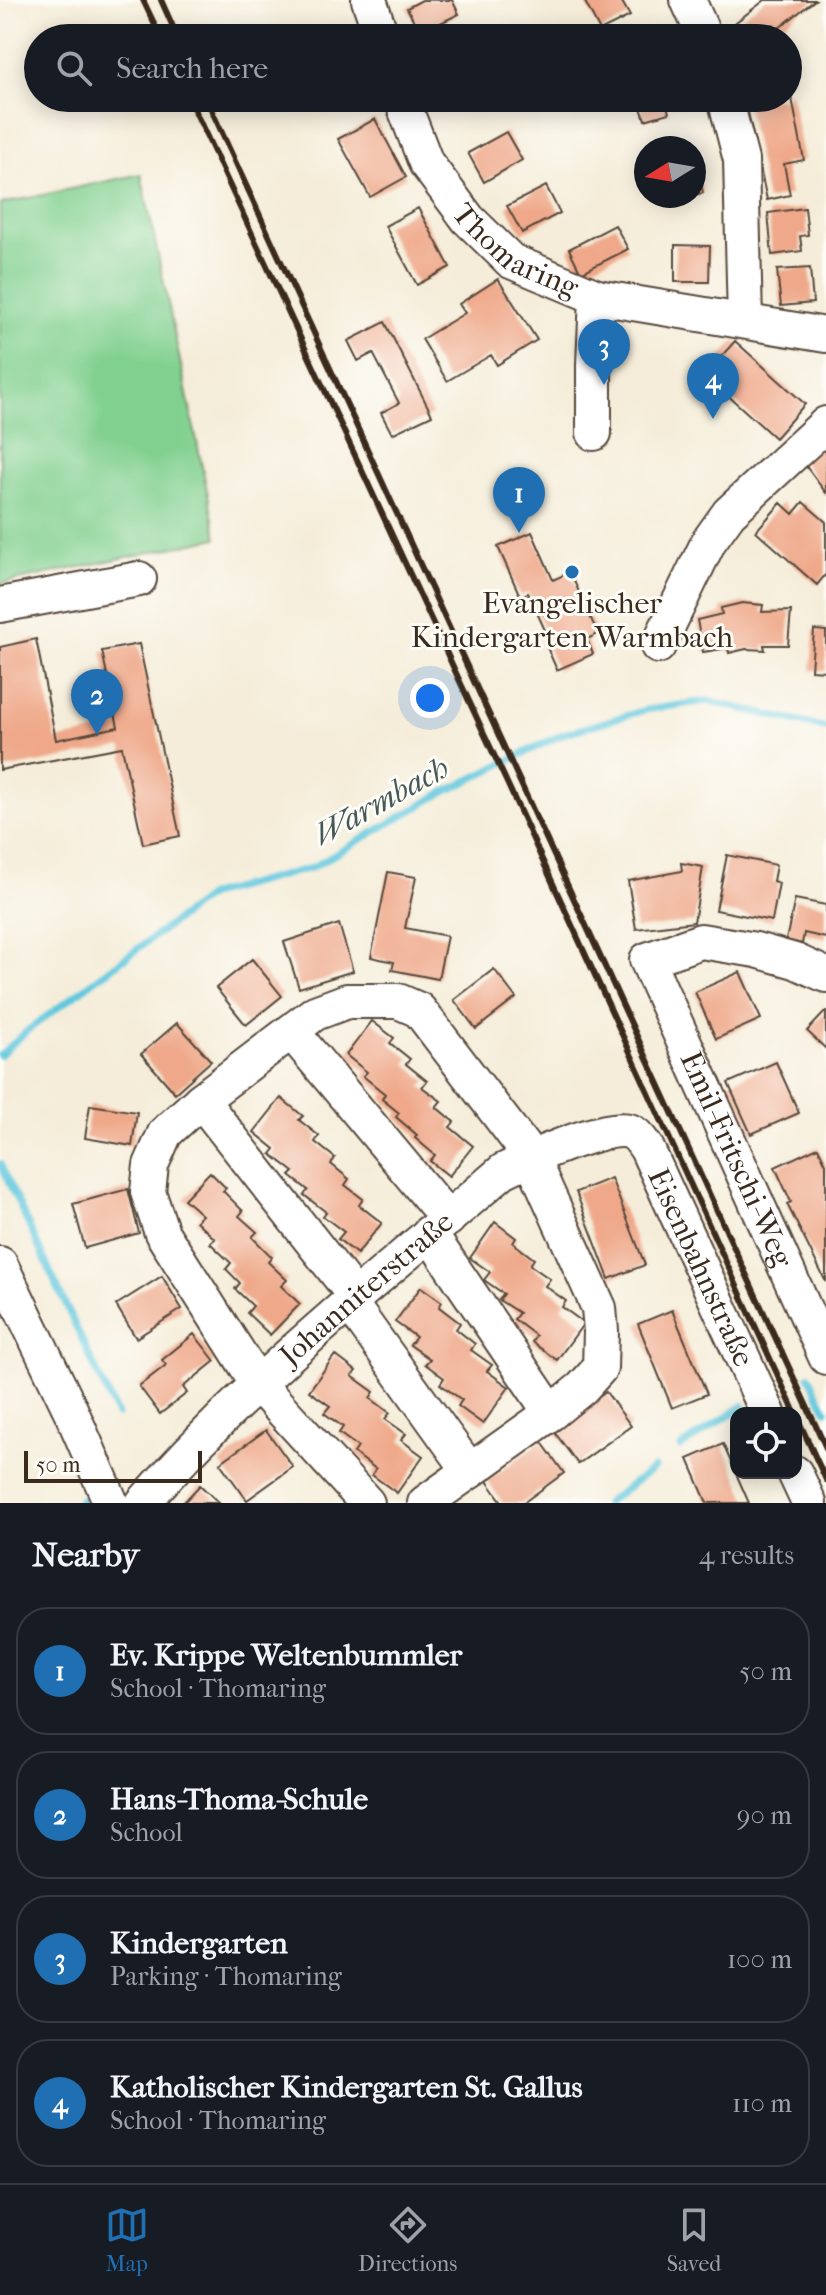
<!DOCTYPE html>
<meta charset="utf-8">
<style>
:root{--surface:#171b24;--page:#20242c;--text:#f1f3f6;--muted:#9ea1a6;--line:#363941;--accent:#1f6fb2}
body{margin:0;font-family:"IM FELL French Canon",serif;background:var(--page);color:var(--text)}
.controls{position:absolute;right:24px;bottom:24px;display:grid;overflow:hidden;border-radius:16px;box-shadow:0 4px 20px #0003}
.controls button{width:72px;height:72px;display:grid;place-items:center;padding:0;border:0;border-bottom:2px solid var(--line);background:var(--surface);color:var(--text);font:40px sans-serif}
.compass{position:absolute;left:634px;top:136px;width:72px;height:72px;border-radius:50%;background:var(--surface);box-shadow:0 4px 20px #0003;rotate:259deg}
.scale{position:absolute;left:24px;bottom:20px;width:178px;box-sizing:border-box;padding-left:8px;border:4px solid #3b2a1e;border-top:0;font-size:22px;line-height:28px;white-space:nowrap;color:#3b2a1e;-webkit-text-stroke:6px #fdfcf7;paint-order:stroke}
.you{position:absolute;left:430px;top:698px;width:28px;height:28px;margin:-20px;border:6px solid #fff;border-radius:50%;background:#1a73e8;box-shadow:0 0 0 12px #1a73e833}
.badge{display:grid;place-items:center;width:52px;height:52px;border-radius:50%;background:var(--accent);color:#fff;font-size:26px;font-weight:700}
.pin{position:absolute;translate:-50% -66px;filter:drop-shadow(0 2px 4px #0008)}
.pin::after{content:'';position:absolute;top:42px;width:28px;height:24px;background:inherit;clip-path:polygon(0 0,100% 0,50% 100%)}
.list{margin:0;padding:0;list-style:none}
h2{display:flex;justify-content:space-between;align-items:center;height:104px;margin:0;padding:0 32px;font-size:34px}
h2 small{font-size:26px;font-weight:400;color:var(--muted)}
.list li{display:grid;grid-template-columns:52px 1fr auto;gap:24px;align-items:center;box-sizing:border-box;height:128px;margin:0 16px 16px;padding:0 16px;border:2px solid var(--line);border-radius:32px}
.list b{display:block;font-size:30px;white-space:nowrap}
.list p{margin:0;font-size:26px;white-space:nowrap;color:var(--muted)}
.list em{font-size:26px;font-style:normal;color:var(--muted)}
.icon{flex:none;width:44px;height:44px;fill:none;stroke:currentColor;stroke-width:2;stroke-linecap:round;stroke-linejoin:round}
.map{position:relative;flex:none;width:826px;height:1503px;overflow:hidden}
.search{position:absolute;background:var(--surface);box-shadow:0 4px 20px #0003;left:24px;right:24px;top:24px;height:88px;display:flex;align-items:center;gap:20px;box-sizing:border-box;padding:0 28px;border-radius:44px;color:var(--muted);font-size:30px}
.sheet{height:680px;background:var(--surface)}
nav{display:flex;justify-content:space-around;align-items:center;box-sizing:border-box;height:112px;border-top:2px solid var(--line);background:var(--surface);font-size:22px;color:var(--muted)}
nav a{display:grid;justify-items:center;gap:4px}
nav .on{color:var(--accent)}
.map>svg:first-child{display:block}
</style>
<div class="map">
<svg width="826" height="1503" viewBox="0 0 826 1503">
<rect width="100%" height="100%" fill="#fdfcf7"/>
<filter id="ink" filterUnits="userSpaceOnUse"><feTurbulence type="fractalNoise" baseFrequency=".0125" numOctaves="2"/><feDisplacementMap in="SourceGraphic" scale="16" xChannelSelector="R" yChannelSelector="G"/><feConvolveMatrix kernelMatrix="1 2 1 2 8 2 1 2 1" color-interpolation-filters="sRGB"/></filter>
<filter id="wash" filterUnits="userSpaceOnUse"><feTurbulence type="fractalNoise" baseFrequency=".006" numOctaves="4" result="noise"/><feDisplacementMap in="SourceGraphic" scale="32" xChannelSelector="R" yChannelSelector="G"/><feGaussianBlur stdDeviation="1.8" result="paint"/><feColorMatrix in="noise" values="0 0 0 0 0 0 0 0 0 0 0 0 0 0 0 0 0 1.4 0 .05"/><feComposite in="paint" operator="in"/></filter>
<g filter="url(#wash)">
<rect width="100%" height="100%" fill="#f5edd9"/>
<path fill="#81d08f" stroke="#5e7d56" stroke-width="2" d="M141,174L217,538L0,584V204Z"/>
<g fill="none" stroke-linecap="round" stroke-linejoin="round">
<path stroke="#61c8de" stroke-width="7" d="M0,1055L28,1030L210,895L311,868L439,795L563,734L645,710L707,701L826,728
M0,1164L117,1415
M809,1376L826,1410
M681,1447L743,1406
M78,1503L85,1496
M606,1503L654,1468"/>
</g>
<g id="blocks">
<path fill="#efa98a" d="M422,0H452L459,14L420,33L407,8Z
M584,0H621L630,16L600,31Z
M765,0H815L766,38H715Z
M788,93H791L804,160L784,164L790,195L767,200L746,103L751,102V98H788Z
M437,98H458L441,107Z
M638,98H665L669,113L645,120Z
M375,119L406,177L370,197L338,139Z
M506,132L522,160L484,182L468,153Z
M694,149L703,193L694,195Z
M546,186L560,213L522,233L507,206Z
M418,208L450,267L417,285L385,226Z
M805,208L808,235L800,236L802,251L772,255L768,213Z
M615,225L628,249L581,273L569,249Z
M675,245L710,246L709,282H675Z
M810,268L813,303L781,306L777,270Z
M498,279L537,340L497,365L491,355L447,381L422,339L465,313L459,304Z
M385,322L432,415L392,434L381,413L399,403L373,353L358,361L348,341Z
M735,341L805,404L775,438L705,375Z
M826,443V493L802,461Z
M803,502L826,522V574L817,585L756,531L781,503L793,514Z
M532,532L553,580L570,572L598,634L587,639L593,654L557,670L545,643L550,641L528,593L520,596L498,547Z
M742,603L763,605L762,612L791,611L788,645H764L765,650L746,649L729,653L728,648L703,652L697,620L722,614L721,608Z
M814,630L826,631V671L811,670Z
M36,639L56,740L118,727L102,651L139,644L180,836L143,844L122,747L0,770V647Z
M727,855L776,865L773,881L779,883L772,921L716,910Z
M681,863L703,867L694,922L636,929L628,881L682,871Z
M388,872L416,877L405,928L447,936L438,979L392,970L394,962L371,957Z
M795,899L826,905V938L804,933L802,944L786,940Z
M339,924L353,971L299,988L284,942Z
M252,959L282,996L246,1025L216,988Z
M494,969L516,998L476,1029L454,1000Z
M740,972L761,1019L716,1039L695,992Z
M826,1011V1049L807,1031Z
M372,1021L394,1038L390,1043L410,1059L406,1064L427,1081L422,1087L441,1101L436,1107L454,1122L450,1127L473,1146L449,1176L430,1161L435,1155L415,1138L417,1135L396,1117L399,1113L382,1099L385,1094L363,1076L367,1072L346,1055Z
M177,1023L211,1061L175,1093L141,1054Z
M776,1062L799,1113L751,1134L728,1083Z
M281,1098L303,1116L299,1120L319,1136L315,1142L335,1158L331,1164L349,1179L345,1185L363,1199L359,1205L382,1223L357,1254L338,1239L344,1232L323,1216L326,1212L304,1195L308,1190L290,1176L294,1172L271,1154L275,1149L254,1132Z
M90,1105L137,1112L132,1146L85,1138Z
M818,1147L826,1164V1282L787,1204L791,1202L775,1167Z
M210,1172L226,1188L223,1191L243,1211L239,1216L257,1232L252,1237L272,1257L268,1262L287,1280L281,1286L300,1304L270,1335L247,1313L253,1306L235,1289L240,1283L226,1269L231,1263L210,1243L215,1239L196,1221L202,1215L184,1199Z
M611,1178L645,1265L609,1279L576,1192Z
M128,1189L139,1233L85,1248L73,1204Z
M495,1222L516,1238L513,1243L534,1259L530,1265L550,1279L545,1286L566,1301L562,1307L584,1323L557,1360L532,1342L536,1336L514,1319L519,1313L499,1300L504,1294L484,1280L490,1272L470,1258Z
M162,1276L182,1309L136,1338L116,1305Z
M421,1287L442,1302L439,1307L460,1323L456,1329L475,1344L471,1350L492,1365L487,1371L509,1387L483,1424L458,1406L462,1400L440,1384L444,1378L425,1364L430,1359L410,1345L416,1337L395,1322Z
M672,1310L707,1394L672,1408L638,1324Z
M194,1334L215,1361L183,1387L187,1393L160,1414L139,1386L166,1365L162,1360Z
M335,1355L356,1371L352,1376L374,1392L370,1398L390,1413L385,1419L406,1434L401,1440L423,1456L397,1493L372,1475L376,1469L354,1453L358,1447L339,1433L343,1427L324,1413L330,1406L309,1391Z
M606,1392L631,1426L578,1464L553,1430Z
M266,1430L293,1467L247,1500L220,1463Z
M541,1441L564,1473L523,1503H503L487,1481Z
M723,1444L749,1503H707L688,1459Z
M200,1485L219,1503H183Z"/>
</g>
</g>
<g filter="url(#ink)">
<use href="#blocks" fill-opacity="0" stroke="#57473a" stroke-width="2"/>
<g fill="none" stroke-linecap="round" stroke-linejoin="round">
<defs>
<g id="minor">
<path d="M369,0L382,38"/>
<path d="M688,0L705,38"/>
<path id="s1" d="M401,98L426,163L468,219L511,261L597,297L826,335"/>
<path d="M725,98L741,160L745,321"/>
<path d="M594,433V365L597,297"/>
<path d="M0,605L139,579"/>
<path d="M658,646L709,541L729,513L826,424"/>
<path id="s2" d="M826,975L795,961L756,950L701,941L647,960L826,1357"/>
<path d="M292,1032L448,1219"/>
<path d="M201,1100L355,1296"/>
<path d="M429,1233L551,1413"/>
<path d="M0,1264L71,1411L111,1503"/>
<path d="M349,1302L470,1471"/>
<path d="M795,1473L809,1503"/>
<path id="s3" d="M143,1503C249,1379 380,1278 503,1171C527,1159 605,1124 629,1131C638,1134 642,1142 647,1149L768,1413"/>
<path d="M367,1503L258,1384L162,1233L148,1192L151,1165L165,1133L201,1100L315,1013L347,1001H398L419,1010L531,1157L599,1308L601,1331L600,1368L582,1388L551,1413L425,1503"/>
</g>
</defs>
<use href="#minor" stroke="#57473a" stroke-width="38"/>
<use href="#minor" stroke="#fff" stroke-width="34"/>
<path stroke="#3b2a1e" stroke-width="6" d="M143,0L161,38
M161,0L178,38
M189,98L508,785L795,1413
M206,98L826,1448
M796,1415L826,1480"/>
</g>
</g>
<circle fill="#1f6fb2" stroke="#fdfcf7" stroke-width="3" cx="572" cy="572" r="8"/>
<g text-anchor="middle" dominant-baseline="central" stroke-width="6" stroke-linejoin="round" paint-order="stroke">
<g font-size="30" fill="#3b2a1e" stroke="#fdfcf7">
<text stroke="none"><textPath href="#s1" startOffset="198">Thomaring</textPath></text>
<text stroke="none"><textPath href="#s2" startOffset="406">Emil-Fritschi-Weg</textPath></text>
<text stroke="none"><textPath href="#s3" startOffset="780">Eisenbahnstraße</textPath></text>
<text stroke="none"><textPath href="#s3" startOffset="310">Johanniterstraße</textPath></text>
</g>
<g font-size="30" fill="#3b2a1e" stroke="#fdfcf7">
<text x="572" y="603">Evangelischer<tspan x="572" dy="34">Kindergarten Warmbach</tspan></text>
</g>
<g font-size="32" font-style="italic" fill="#465958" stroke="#fdfcf7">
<text transform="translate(381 801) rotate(-29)">Warmbach</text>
</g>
</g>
</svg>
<div class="controls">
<button><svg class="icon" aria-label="locate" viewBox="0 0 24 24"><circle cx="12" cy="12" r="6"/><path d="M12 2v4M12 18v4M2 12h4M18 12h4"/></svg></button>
</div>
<svg class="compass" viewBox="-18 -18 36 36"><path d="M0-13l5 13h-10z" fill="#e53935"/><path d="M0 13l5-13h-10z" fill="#9ea1a6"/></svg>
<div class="scale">50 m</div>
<div class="you"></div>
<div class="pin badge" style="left:519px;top:533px">1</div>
<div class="pin badge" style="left:97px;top:735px">2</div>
<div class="pin badge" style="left:604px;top:385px">3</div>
<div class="pin badge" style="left:713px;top:419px">4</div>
<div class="search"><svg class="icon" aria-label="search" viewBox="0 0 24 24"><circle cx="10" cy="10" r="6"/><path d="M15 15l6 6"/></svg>Search here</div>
</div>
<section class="sheet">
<h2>Nearby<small>4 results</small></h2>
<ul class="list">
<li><span class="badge">1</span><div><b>Ev. Krippe Weltenbummler</b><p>School · Thomaring</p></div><em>50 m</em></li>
<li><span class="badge">2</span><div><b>Hans-Thoma-Schule</b><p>School</p></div><em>90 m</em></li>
<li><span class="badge">3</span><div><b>Kindergarten</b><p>Parking · Thomaring</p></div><em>100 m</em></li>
<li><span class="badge">4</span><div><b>Katholischer Kindergarten St. Gallus</b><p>School · Thomaring</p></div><em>110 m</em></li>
</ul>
</section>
<nav>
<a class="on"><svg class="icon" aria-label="map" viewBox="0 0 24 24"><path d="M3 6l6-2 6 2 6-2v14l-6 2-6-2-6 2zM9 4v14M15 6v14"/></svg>Map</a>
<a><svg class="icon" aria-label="directions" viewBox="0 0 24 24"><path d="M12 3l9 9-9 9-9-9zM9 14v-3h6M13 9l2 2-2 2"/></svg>Directions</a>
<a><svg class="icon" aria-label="saved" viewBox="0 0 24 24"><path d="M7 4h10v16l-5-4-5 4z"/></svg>Saved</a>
</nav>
